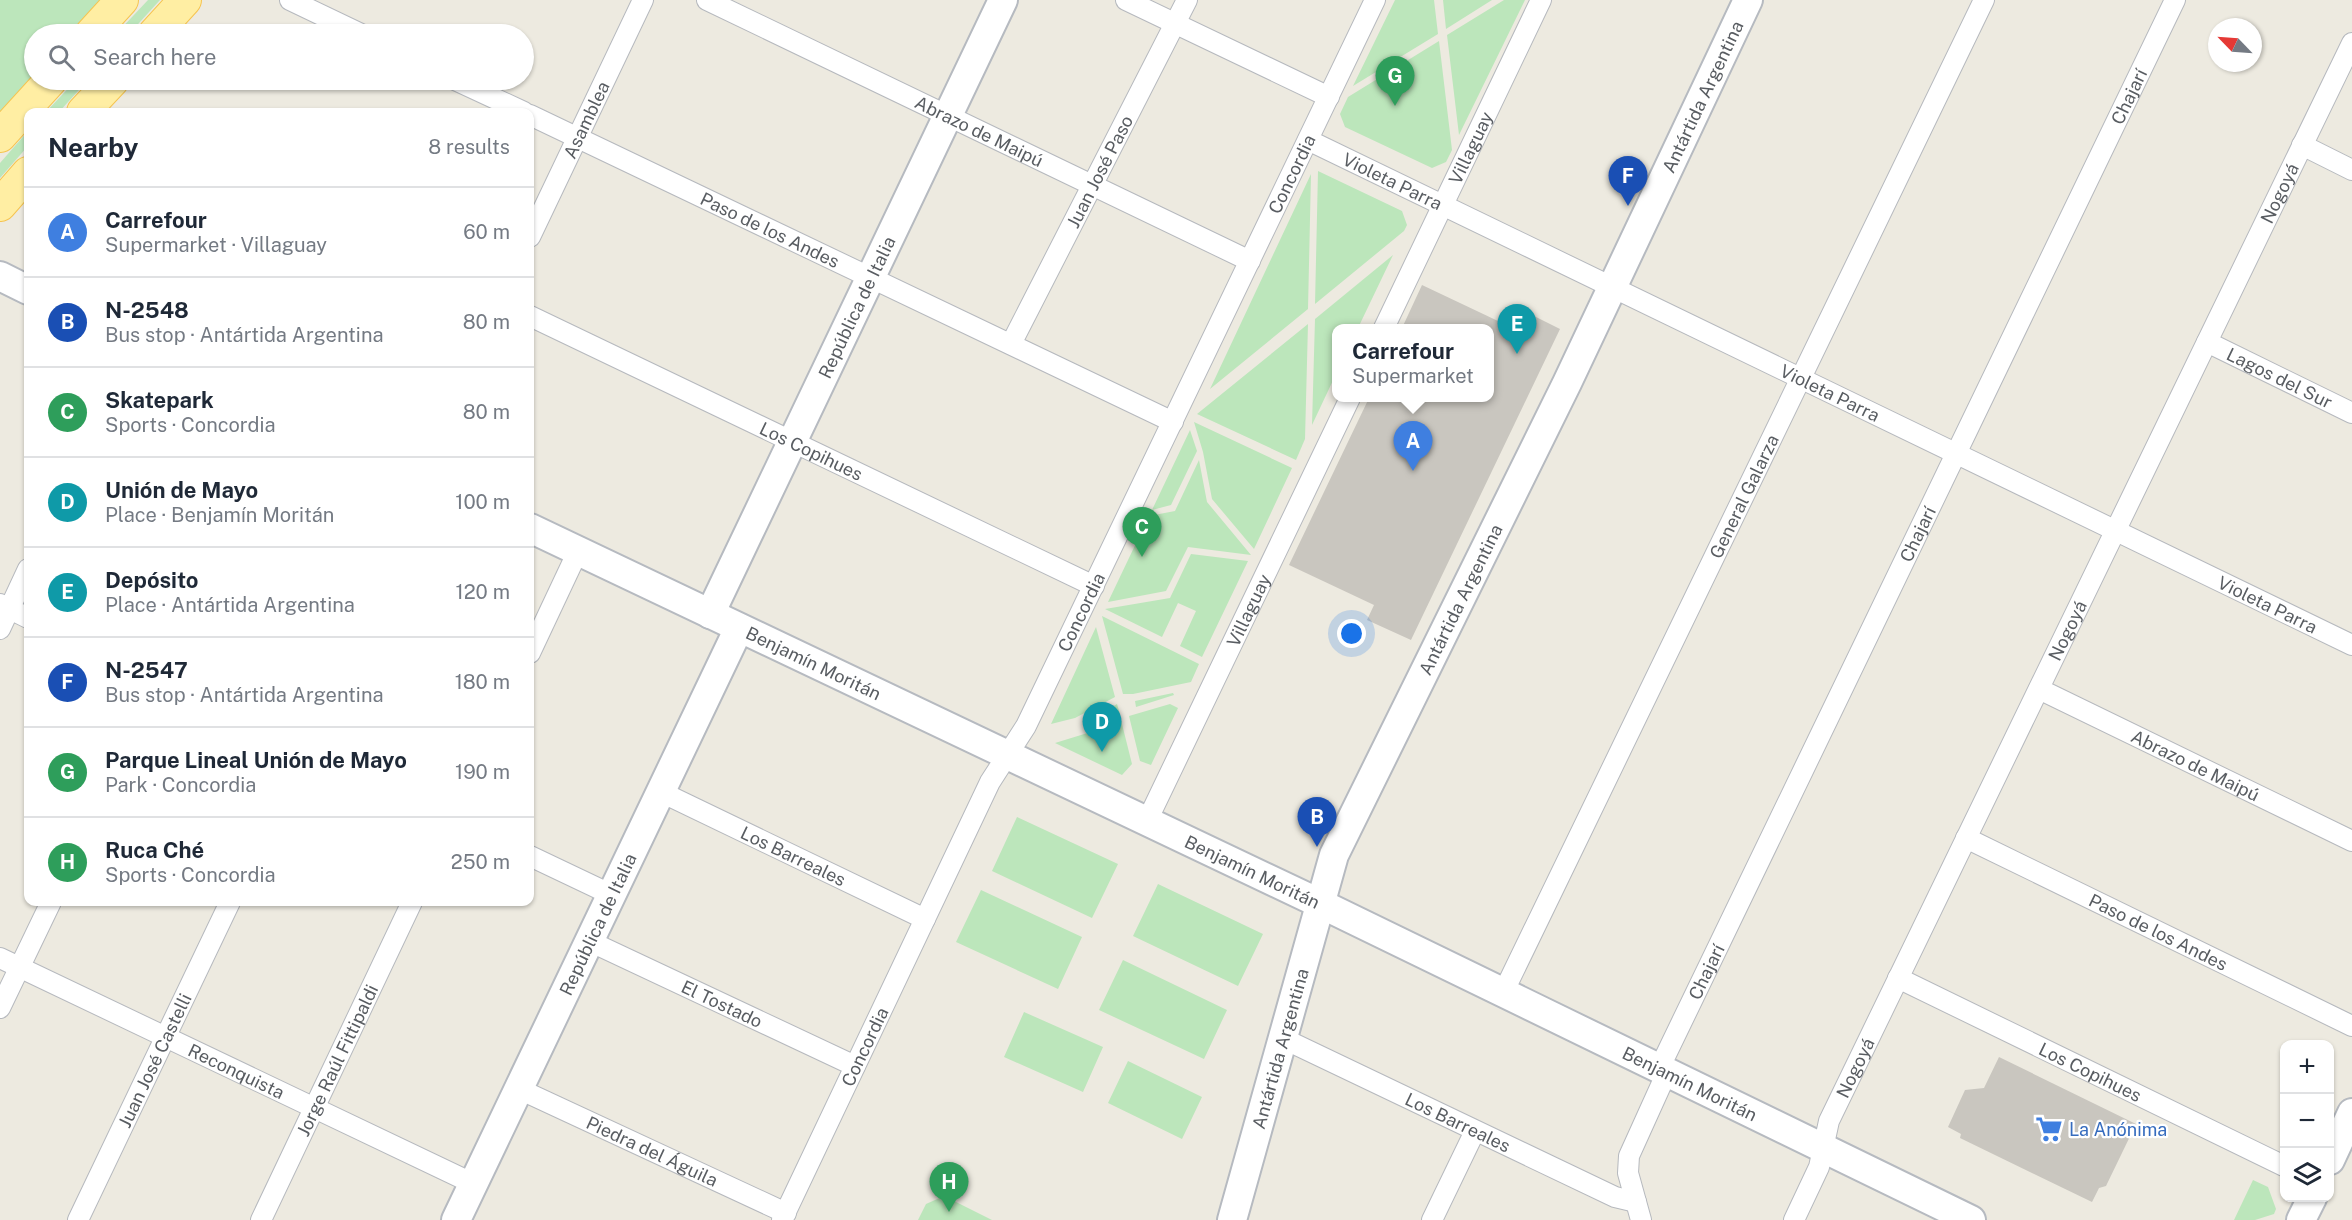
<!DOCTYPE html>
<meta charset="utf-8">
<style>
:root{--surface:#fff;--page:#f2f2f3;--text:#1f2937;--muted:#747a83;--line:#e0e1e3;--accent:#1a73e8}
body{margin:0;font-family:"Public Sans",sans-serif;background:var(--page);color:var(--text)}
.controls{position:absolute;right:18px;bottom:18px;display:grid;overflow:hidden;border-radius:12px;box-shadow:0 2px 4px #0004}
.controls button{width:54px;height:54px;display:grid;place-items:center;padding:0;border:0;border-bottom:2px solid var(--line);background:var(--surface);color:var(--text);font:30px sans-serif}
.compass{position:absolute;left:2208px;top:18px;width:54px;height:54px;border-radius:50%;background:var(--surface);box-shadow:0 2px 4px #0004;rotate:295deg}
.you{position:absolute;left:1352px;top:634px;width:21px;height:21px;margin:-15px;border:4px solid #fff;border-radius:50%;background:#1a73e8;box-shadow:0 0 0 9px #1a73e833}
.badge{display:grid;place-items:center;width:39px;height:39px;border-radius:50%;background:var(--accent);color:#fff;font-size:20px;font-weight:700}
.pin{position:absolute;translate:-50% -50px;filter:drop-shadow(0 2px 3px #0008)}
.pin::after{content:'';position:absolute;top:32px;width:21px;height:18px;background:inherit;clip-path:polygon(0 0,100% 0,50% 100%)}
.popup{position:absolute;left:1332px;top:324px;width:162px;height:78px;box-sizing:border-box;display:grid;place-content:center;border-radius:12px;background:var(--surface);filter:drop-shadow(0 2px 4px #0005);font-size:20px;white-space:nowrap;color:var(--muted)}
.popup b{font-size:22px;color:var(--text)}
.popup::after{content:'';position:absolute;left:50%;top:100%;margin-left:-12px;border:12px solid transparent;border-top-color:var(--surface)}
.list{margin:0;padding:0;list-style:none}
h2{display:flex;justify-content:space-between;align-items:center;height:78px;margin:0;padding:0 24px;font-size:26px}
h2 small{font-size:20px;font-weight:400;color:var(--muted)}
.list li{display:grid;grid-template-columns:39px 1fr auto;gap:18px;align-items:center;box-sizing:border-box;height:90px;padding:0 24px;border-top:2px solid var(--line)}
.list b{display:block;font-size:22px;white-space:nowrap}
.list p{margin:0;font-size:20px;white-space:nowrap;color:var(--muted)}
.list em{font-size:20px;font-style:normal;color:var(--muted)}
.icon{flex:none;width:33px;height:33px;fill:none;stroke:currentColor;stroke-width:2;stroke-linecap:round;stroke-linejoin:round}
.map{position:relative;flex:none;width:2352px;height:1220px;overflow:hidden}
.search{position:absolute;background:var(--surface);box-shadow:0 2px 4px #0004;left:24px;top:24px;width:510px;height:66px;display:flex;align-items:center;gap:15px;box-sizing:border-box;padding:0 21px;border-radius:33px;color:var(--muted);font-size:22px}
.panel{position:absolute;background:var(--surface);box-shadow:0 2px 4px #0004;left:24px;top:108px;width:510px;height:798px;border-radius:12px}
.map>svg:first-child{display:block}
</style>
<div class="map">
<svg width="2352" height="1220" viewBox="0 0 2352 1220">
<rect width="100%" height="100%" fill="#edeae0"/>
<path fill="#bce6bb" d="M0,0H111L80,34H34V80L0,124Z
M148,0H160L129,34H116Z
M1395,0H1434L1438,34L1353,86Z
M1443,0H1492L1446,29Z
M1504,0H1525L1459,135L1447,35Z
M1439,41L1452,150L1446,162L1432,168L1345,127L1340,114L1348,97Z
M76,80H88L59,112H46Z
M28,131V146L0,178V163Z
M1318,171L1402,211L1407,225L1404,231L1315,304Z
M1311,174L1308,309L1210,389Z
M1393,255L1358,328H1336V374L1312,425L1315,319Z
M1308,324L1305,439L1296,460L1197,414Z
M1194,422L1292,468L1254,549L1212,499L1203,452Z
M1190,430L1197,451L1171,505L1152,510Z
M1199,460L1207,502L1251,555L1188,547L1166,591L1108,602L1149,516L1175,511Z
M1191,554L1248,561L1202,657L1180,646L1196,611L1178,603L1162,637L1105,609L1170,598Z
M1102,616L1199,664L1191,682L1133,694H1123Z
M1096,627L1115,697L1075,718L1051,724Z
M1173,693L1174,695L1136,707L1135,701Z
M1117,704L1120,714L1085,725L1084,723Z
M1170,704L1178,708L1151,765L1140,761L1129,716Z
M1121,720L1132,764L1122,775L1055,743L1094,731Z
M1017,817L1118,864L1092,918L992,871Z
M1158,884L1263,934L1238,986L1133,936Z
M981,890L1082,937L1058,989L956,942Z
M1123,960L1227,1010L1204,1059L1099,1010Z
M1024,1012L1103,1047L1083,1092L1004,1057Z
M1128,1061L1202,1097L1182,1139L1108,1103Z
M2253,1180L2268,1187L2276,1209L2274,1214L2255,1220H2234Z
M944,1196L992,1220H918L926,1204Z"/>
<path fill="#c9c6bf" d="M1422,285L1517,330L1526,312L1560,329L1411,640L1367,620L1374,605L1289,565L1369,398H1490V328H1402Z
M1999,1057L2136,1124L2106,1186L2099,1188L2092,1202L1960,1138L1961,1134L1948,1127L1965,1090L1984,1088Z"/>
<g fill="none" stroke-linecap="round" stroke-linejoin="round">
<defs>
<g id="street">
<path d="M290,0L361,34"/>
<path id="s1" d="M707,0L1250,261"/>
<path d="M1126,0L1329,97"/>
<path d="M455,80L524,112"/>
<path id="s2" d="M530,115L1173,422"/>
<path id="s3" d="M1308,140L2352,645"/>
<path d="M2302,145L2352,170"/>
<path id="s4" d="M530,237L643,0"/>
<path id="s5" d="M530,316L1094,586"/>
<path id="s6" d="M1384,328L1541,0"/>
<path id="s7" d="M2207,342L2352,413"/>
<path id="s8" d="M1011,344L1187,0"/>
<path d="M0,604L28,618"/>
<path d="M0,629L28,569"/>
<path d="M530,653L578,551"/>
<path id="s9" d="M2039,689L2352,841"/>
<path id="s10" d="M661,792L925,919"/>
<path id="s11" d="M1147,821L1350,398"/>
<path id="s12" d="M1966,838L2352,1026"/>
<path d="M530,856L612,895"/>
<path id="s13" d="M589,941L855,1066"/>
<path id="s14" d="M0,958L474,1184"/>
<path id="s15" d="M1898,978L2284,1166"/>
<path id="s16" d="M1503,993L1984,0"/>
<path d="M0,1008L51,902"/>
<path id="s17" d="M1282,1038L1615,1197L1636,1202"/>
<path id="s18" d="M1659,1069L2175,0"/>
<path id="s19" d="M519,1089L786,1213"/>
<path id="s20" d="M78,1220L230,902"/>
<path id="s21" d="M261,1220L412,902"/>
<path id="s22" d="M782,1220L990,782L1026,726L1375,0"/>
<path d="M1432,1220L1475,1131"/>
<path d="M1641,1220L1628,1173L1629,1156L1667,1072"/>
<path id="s23" d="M1794,1220L1819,1167L1829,1121L2352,43"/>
</g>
<g id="secondary">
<path d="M0,276L28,290"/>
<path id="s24" d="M530,528L1319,903L1971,1220"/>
<path id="s25" d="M710,614L1003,0"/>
<path d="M2330,1160L2352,1113"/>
<path id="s26" d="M456,1220L739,628"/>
<path id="s27" d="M1232,1220L1334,855L1567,383L1748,0"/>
<path d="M2301,1220L2312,1198"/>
</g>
<path id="primary" d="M91,34L122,0
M154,34L185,0
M83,112L113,80
M0,136L51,80
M0,205L28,173"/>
</defs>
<use href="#street" stroke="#b6b9be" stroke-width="22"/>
<use href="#secondary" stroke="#b6bac0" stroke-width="32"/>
<use href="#primary" stroke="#f6c450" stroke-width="34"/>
<use href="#street" stroke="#fff" stroke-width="20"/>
<use href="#secondary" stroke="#fff" stroke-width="28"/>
<use href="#primary" stroke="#ffeea3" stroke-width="32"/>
</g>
<defs>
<symbol id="supermarket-bare" viewBox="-9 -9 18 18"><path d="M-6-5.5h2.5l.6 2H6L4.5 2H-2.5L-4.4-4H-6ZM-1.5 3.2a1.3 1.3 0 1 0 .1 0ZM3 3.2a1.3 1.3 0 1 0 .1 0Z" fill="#3f7fe0" stroke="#fff" stroke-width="2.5" paint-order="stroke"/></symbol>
</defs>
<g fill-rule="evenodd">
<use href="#supermarket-bare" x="2030" y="1110" width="38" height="38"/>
</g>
<g text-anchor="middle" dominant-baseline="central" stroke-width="4.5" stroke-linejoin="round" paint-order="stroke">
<g font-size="18" fill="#595d62" stroke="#fff">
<text stroke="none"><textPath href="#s27" startOffset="1222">Antártida Argentina</textPath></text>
<text stroke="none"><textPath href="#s18" startOffset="1080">Chajarí</textPath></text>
<text stroke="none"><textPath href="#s4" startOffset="130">Asamblea</textPath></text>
<text stroke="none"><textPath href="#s1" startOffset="302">Abrazo de Maipú</textPath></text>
<text stroke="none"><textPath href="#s6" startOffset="200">Villaguay</textPath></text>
<text stroke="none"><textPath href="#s8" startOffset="194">Juan José Paso</textPath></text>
<text stroke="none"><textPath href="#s22" startOffset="1164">Concordia</textPath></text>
<text stroke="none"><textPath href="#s3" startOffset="94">Violeta Parra</textPath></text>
<text stroke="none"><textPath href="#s23" startOffset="1137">Nogoyá</textPath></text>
<text stroke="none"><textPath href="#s2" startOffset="266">Paso de los Andes</textPath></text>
<text stroke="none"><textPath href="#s25" startOffset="340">República de Italia</textPath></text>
<text stroke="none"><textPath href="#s7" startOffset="81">Lagos del Sur</textPath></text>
<text stroke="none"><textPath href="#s3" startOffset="580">Violeta Parra</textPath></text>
<text stroke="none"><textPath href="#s5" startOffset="312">Los Copihues</textPath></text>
<text stroke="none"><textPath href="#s16" startOffset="552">General Galarza</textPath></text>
<text stroke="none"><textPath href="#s18" startOffset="594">Chajarí</textPath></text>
<text stroke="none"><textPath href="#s27" startOffset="664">Antártida Argentina</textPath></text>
<text stroke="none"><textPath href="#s3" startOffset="1066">Violeta Parra</textPath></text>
<text stroke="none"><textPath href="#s11" startOffset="234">Villaguay</textPath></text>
<text stroke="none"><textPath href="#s22" startOffset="678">Concordia</textPath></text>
<text stroke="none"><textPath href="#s23" startOffset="651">Nogoyá</textPath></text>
<text stroke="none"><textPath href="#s24" startOffset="314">Benjamín Moritán</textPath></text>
<text stroke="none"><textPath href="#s9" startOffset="174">Abrazo de Maipú</textPath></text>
<text stroke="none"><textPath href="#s10" startOffset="147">Los Barreales</textPath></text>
<text stroke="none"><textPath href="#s24" startOffset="800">Benjamín Moritán</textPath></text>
<text stroke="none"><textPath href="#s26" startOffset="328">República de Italia</textPath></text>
<text stroke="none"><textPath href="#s12" startOffset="214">Paso de los Andes</textPath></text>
<text stroke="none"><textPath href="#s18" startOffset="108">Chajarí</textPath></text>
<text stroke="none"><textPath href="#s13" startOffset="147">El Tostado</textPath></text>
<text stroke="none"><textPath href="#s22" startOffset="192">Concordia</textPath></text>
<text stroke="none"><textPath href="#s27" startOffset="178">Antártida Argentina</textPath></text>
<text stroke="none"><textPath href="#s20" startOffset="177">Juan José Castelli</textPath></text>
<text stroke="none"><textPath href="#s21" startOffset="177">Jorge Raúl Fittipaldi</textPath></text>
<text stroke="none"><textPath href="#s23" startOffset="165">Nogoyá</textPath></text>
<text stroke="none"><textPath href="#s14" startOffset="262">Reconquista</textPath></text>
<text stroke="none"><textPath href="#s15" startOffset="214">Los Copihues</textPath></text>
<text stroke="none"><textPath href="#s24" startOffset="1286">Benjamín Moritán</textPath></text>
<text stroke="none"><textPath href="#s17" startOffset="195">Los Barreales</textPath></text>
<text stroke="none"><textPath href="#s19" startOffset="147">Piedra del Águila</textPath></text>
</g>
<g font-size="18" fill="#366cbe" stroke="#fff" text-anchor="start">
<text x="2069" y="1129">La Anónima</text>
</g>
</g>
</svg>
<div class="controls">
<button>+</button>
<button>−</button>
<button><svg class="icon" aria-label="layers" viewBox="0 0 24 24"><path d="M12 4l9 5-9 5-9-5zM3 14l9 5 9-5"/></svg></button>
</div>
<svg class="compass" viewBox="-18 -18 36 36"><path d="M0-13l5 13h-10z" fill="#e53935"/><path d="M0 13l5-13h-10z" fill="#747a83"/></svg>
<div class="you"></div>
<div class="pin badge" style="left:1413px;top:471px;background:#3f7fe0">A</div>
<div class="popup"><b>Carrefour</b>Supermarket</div>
<div class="pin badge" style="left:1317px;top:847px;background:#1a4fb4">B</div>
<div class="pin badge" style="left:1142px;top:557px;background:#2e9e5b">C</div>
<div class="pin badge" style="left:1102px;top:752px;background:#0f9aa8">D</div>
<div class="pin badge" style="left:1517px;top:354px;background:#0f9aa8">E</div>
<div class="pin badge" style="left:1628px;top:206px;background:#1a4fb4">F</div>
<div class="pin badge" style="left:1395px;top:106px;background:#2e9e5b">G</div>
<div class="pin badge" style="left:949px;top:1212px;background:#2e9e5b">H</div>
<div class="search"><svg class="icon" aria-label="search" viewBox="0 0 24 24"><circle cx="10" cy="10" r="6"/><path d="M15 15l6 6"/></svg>Search here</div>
<section class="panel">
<h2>Nearby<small>8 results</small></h2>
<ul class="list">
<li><span class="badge" style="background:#3f7fe0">A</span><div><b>Carrefour</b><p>Supermarket · Villaguay</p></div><em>60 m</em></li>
<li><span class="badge" style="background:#1a4fb4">B</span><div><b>N-2548</b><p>Bus stop · Antártida Argentina</p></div><em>80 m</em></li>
<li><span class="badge" style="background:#2e9e5b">C</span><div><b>Skatepark</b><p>Sports · Concordia</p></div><em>80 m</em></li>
<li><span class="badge" style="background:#0f9aa8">D</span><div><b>Unión de Mayo</b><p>Place · Benjamín Moritán</p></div><em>100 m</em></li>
<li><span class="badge" style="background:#0f9aa8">E</span><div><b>Depósito</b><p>Place · Antártida Argentina</p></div><em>120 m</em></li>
<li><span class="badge" style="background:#1a4fb4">F</span><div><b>N-2547</b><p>Bus stop · Antártida Argentina</p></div><em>180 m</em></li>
<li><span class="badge" style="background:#2e9e5b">G</span><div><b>Parque Lineal Unión de Mayo</b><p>Park · Concordia</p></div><em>190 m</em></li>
<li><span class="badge" style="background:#2e9e5b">H</span><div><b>Ruca Ché</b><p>Sports · Concordia</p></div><em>250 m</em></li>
</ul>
</section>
</div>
